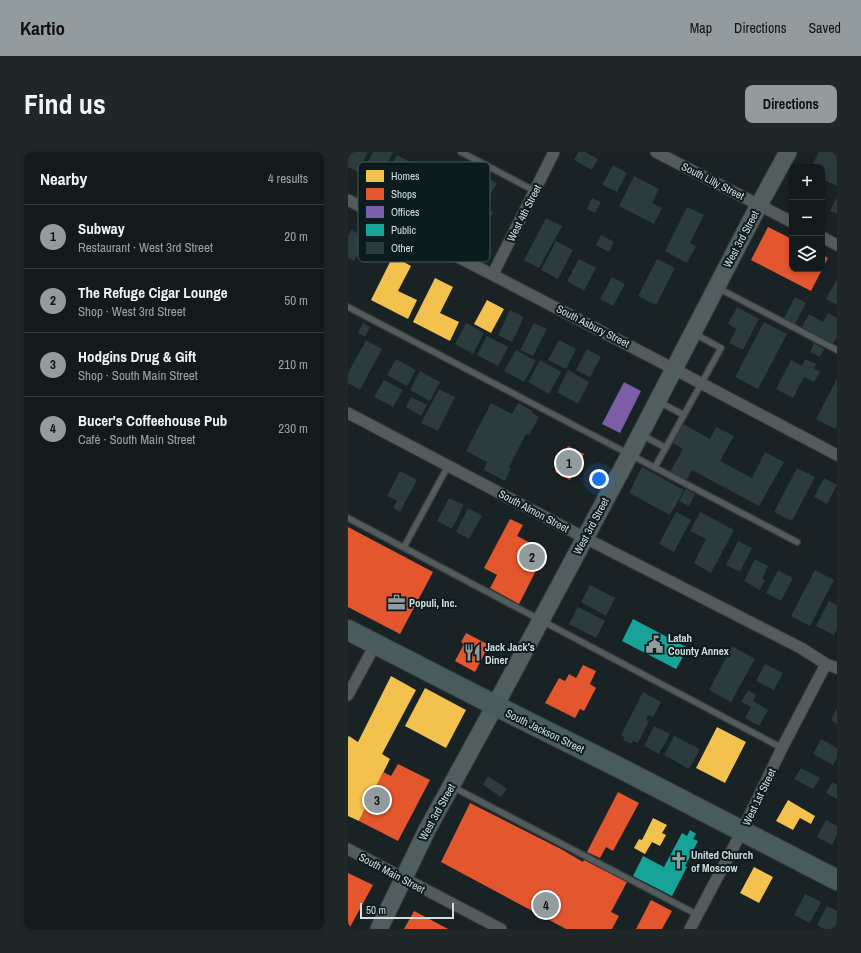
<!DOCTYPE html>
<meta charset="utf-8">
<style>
:root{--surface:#131a1b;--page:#202728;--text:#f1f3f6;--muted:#9da1a3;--line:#32383a;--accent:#929c9e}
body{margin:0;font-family:"Archivo Narrow",sans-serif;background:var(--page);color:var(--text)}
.controls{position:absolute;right:12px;top:12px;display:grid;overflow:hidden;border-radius:8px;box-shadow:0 2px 6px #0003}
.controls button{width:36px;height:36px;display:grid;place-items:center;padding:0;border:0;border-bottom:1px solid var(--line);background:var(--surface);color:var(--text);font:20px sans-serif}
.scale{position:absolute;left:12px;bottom:10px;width:94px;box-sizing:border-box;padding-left:4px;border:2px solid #d3dedf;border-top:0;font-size:11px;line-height:14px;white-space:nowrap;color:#d3dedf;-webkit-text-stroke:3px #0c1c1e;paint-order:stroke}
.you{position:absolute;left:251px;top:327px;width:14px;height:14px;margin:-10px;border:3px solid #fff;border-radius:50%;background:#1a73e8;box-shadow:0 0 0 6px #1a73e833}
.badge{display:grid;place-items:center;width:26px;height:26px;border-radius:50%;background:var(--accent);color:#111;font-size:13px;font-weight:700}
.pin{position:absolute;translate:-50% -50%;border:2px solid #fff;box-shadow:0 1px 4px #0006}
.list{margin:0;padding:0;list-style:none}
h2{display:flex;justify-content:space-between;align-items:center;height:52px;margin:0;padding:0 16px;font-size:17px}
h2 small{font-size:13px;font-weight:400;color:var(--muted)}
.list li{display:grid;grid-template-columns:26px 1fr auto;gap:12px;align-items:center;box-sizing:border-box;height:64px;padding:0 16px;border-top:1px solid var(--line)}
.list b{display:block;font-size:15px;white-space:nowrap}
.list p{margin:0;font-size:13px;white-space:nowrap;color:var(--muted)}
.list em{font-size:13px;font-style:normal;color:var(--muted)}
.icon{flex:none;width:22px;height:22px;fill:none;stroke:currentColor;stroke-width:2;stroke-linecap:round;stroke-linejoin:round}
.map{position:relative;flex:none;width:489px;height:777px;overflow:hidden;border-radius:8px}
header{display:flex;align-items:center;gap:24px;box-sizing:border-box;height:56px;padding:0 20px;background:var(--accent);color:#111}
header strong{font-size:19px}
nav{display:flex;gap:22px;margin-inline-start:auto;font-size:14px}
.intro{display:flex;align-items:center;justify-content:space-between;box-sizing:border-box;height:96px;padding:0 24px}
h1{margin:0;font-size:28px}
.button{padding:10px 18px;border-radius:8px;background:var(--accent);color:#111;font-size:14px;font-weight:700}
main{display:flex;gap:24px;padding:0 24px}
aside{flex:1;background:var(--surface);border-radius:8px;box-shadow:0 2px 6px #0003}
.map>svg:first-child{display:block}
</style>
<header>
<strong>Kartio</strong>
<nav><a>Map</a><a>Directions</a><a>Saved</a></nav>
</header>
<div class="intro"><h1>Find us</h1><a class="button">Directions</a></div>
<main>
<aside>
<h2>Nearby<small>4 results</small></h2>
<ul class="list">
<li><span class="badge">1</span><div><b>Subway</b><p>Restaurant · West 3rd Street</p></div><em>20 m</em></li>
<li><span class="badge">2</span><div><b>The Refuge Cigar Lounge</b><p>Shop · West 3rd Street</p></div><em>50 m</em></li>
<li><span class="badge">3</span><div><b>Hodgins Drug &amp; Gift</b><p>Shop · South Main Street</p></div><em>210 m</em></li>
<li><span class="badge">4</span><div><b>Bucer's Coffeehouse Pub</b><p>Café · South Main Street</p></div><em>230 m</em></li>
</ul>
</aside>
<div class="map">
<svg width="489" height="777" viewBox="0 0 489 777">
<rect width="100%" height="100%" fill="#192224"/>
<path fill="#f2c14e" d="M45,104L63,114L50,139L69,148L60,167L23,148Z
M87,126L105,135L92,161L111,170L102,189L65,170Z
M139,148L156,157L143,181L126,172Z
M43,524L68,538L34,602L42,607L11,669L0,664V585L1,584L10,590Z
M77,536L118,558L98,596L57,574Z
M369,575L398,590L377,631L348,616Z
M440,648L467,664L463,672L452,666L445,678L428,669Z
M305,666L319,673L314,681L318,683L312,694L304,690L297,702L286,696L291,687L294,688Z
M406,715L425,725L411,751L392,741Z"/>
<path fill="#e4572e" d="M420,75L444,87V117H474V103L480,106L463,139L403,108Z
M220,294L236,302L222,328L207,320Z
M162,367L175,373L169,384L198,399L171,452L142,436L149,423L136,416Z
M0,375L85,420L52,482L0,455Z
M118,481L141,493L127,520L107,509L116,492L113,490Z
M235,513L248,519L242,532L248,536L236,559L232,557L227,566L197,551L211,526L217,529L221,522L228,526Z
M50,612L82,628L50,689L11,669L35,620L43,624Z
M270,640L291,651L265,699L258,695L252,706L239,700Z
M122,651L213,697L235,710L236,708L279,730L263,760L271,764L264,777H218L93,710Z
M0,721L25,733L1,777H0Z
M303,748L324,759L314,777H288Z
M66,759L85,769L100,777H56Z"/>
<path fill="#7b5ea7" d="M276,230L293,239L272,281L254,272Z"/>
<path fill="#17a398" d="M285,467L340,496L328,517L274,489Z
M342,678L348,682L345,687L350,689L337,714L339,715L324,744L285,724L295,704L316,715L334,681L339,684Z"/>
<path fill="#2c3b3d" d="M0,0H20L10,20L0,15Z
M25,0H45L29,31L13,23Z
M230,0H237L250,7L244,18L226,8Z
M471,0H489V34L474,27V15H463Z
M49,3L71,15L54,47L32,35Z
M265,13L279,21L269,40L254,33Z
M286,24L311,37L304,51L314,56L306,72L271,54Z
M138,25L149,31L139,48L129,42Z
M489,45V62L482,59Z
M244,46L253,50L247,61L239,57Z
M127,51L145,60L131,89L113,79Z
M339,55L356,63L342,91L348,94L339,111L317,99Z
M198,66L214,74L191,116L176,108Z
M3,78L19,86L6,109L0,106V84Z
M253,83L266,90L261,100L248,93Z
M208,89L225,98L210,127L193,118Z
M231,107L248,116L236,139L219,129Z
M309,107L327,116L308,153L290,144Z
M264,125L277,132L265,154L252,147Z
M489,127V153L478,147Z
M447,145L458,151L447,172L436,166Z
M389,155L411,167L395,198L381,191L388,177L380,172Z
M162,158L176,165L164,190L150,183Z
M480,161L489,166V185L485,192L454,175L461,162L475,170Z
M416,170L439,182L410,237L387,225Z
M15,171L22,175L17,185L10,181Z
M118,171L136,181L125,202L107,192Z
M186,171L199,177L185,204L172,198Z
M139,184L160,195L150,214L129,203Z
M18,188L34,197L12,238L0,231V221Z
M211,188L228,197L218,217L200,208Z
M466,191L476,197L472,205L462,200Z
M239,197L253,205L242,225L228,218Z
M168,198L188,209L176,230L156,219Z
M48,207L68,218L59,234L39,223Z
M457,207L468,212L466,217L472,220L466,230L456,225L445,246L428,237L443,208L454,214Z
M192,208L213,220L201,242L180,230Z
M220,218L241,230L230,252L209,240Z
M72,219L92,230L82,249L62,238Z
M489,227V274L487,277L468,267Z
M36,228L55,238L45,255L26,245Z
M91,237L107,245L90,279L73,271Z
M63,245L79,253L73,264L58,255Z
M143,251L164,262L170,251L185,259L184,261L191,265L181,283L178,282L161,315L163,316L157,329L136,318L139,310L118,299Z
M335,272L362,287L368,275L386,284L372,309L404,326L417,300L436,310L411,354L344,318L338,329L322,320L335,297L325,291Z
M294,315L336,338L322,363L281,341Z
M449,316L467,325L444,369L426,360Z
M52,319L69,328L52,360L45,356L49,349L39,344Z
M476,326L489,333L479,352L466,345Z
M338,337L347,342L341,354L331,349Z
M101,346L116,353L104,377L89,369Z
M120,356L134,364L121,387L108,380Z
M328,360L343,368L326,400L311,392Z
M352,360L386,378L363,421L346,411L358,387L342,379Z
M390,389L404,396L392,420L378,413Z
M407,407L420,414L414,427L417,428L412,438L396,429Z
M430,418L445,426L433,449L418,441Z
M467,418L486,428L462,474L443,464Z
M242,433L267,446L258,464L233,450Z
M481,449L489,453V477L486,483L468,474Z
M230,455L257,469L248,486L221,472Z
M384,494L407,507L383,550L361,538Z
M417,512L435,521L426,538L408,529Z
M400,538L408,543L405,549L420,558L411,574L397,566L403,555L393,550Z
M295,540L313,550L305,565L300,563L298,568L301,569L290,591L285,589L283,592L275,588L276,585L273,583Z
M489,556V572L483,568Z
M306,574L322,582L311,602L296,594Z
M326,584L352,597L341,617L316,603Z
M473,587L489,596V606L485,613L465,602Z
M453,616L472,626L465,637L446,627Z
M140,624L159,637L153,645L135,633Z
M484,630L489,633V647L478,641Z
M478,668L489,674V683L484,693L469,685Z
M457,742L473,750L462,771L446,763Z
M479,754L489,759V773L487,777H476L469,773Z"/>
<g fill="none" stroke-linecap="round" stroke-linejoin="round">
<defs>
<path id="lane" d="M113,0L187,39
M370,136L489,198
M0,155L449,390
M311,250L336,263
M294,283L318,296
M307,315L373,196L347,182
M0,366L434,596
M56,395L100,314
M105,635L350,763"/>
<path id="street" d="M308,0L444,70
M0,48L305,206L489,303
M474,85L489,93
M145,122L206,0
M0,261L237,386L453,496L478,512L489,516
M0,543L27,493
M0,697L153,777
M342,777L394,679L434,596L478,512"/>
<path id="primary" d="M31,777L79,678L155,539L282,302L411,53L440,0"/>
<path id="highway" d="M0,478L166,563L272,616L489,728"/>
</defs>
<use href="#lane" stroke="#363d3f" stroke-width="8"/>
<use href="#street" stroke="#363d3f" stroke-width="13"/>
<use href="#primary" stroke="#363d3f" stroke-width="19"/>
<use href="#highway" stroke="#363d3f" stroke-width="22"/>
<use href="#lane" stroke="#545b5c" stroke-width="5.5"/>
<use href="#street" stroke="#545b5c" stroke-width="11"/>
<use href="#primary" stroke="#505e60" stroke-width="17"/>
<use href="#highway" stroke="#4a5b5e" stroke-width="20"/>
</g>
<defs>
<symbol id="office-bare" viewBox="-9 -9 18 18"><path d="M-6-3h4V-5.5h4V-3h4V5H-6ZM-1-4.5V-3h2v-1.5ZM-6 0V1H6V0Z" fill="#929c9e" stroke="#0c1c1e" stroke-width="2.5" paint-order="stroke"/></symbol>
<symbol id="civic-bare" viewBox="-9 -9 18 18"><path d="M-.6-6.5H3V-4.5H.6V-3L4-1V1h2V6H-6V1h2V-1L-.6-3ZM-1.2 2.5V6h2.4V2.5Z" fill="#929c9e" stroke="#0c1c1e" stroke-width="2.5" paint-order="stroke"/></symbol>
<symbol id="restaurant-bare" viewBox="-9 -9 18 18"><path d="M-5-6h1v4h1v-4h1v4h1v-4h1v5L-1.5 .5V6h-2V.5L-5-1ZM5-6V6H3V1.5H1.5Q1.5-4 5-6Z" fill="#929c9e" stroke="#0c1c1e" stroke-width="2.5" paint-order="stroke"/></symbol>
<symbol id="church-bare" viewBox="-9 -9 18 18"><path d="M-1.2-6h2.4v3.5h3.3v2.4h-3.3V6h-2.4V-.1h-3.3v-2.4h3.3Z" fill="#929c9e" stroke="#0c1c1e" stroke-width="2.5" paint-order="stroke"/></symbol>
</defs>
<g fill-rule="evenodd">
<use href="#office-bare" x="36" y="438" width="25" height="25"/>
<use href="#civic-bare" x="294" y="480" width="25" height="25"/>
<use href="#restaurant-bare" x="112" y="488" width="25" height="25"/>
<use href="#church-bare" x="318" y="696" width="25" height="25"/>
</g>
<g text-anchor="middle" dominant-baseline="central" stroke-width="4" stroke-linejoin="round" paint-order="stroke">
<g font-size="11" fill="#d3dedf" stroke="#0c1c1e">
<text transform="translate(365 29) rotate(27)">South Lilly Street</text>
<text transform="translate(176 61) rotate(-63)">West 4th Street</text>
<text transform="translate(393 87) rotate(-62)">West 3rd Street</text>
<text transform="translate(245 174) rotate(27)">South Asbury Street</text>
<text transform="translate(186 359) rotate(28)">South Almon Street</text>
<text transform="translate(243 374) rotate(-62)">West 3rd Street</text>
<text transform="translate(197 579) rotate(26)">South Jackson Street</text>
<text transform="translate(411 645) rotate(-64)">West 1st Street</text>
<text transform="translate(89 660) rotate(-61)">West 3rd Street</text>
<text transform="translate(44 721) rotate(28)">South Main Street</text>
</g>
<g font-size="11" font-weight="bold" fill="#d3dedf" stroke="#0c1c1e" text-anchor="start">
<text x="61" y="451">Populi, Inc.</text>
<text x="320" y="486">Latah<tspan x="320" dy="13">County Annex</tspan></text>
<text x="137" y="495">Jack Jack's<tspan x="137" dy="13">Diner</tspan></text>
<text x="343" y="703">United Church<tspan x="343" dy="13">of Moscow</tspan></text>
</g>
</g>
<rect x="10" y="10" width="132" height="100" rx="6" fill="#0c1c1e" stroke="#485658" stroke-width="1"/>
<rect x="18" y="18" width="18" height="12" fill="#f2c14e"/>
<rect x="18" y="36" width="18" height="12" fill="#e4572e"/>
<rect x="18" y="54" width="18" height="12" fill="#7b5ea7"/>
<rect x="18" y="72" width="18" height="12" fill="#17a398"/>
<rect x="18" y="90" width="18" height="12" fill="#2c3b3d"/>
<g font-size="11" fill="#d3dedf">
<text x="43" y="28">Homes</text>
<text x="43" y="46">Shops</text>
<text x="43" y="64">Offices</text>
<text x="43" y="82">Public</text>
<text x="43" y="100">Other</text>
</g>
</svg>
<div class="controls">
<button>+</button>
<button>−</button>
<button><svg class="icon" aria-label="layers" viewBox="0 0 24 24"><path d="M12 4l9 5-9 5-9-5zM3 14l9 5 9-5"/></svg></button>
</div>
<div class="scale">50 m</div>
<div class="you"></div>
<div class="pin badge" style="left:221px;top:311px">1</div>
<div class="pin badge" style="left:184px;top:405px">2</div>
<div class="pin badge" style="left:29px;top:648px">3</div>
<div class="pin badge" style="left:198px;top:753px">4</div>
</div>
</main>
